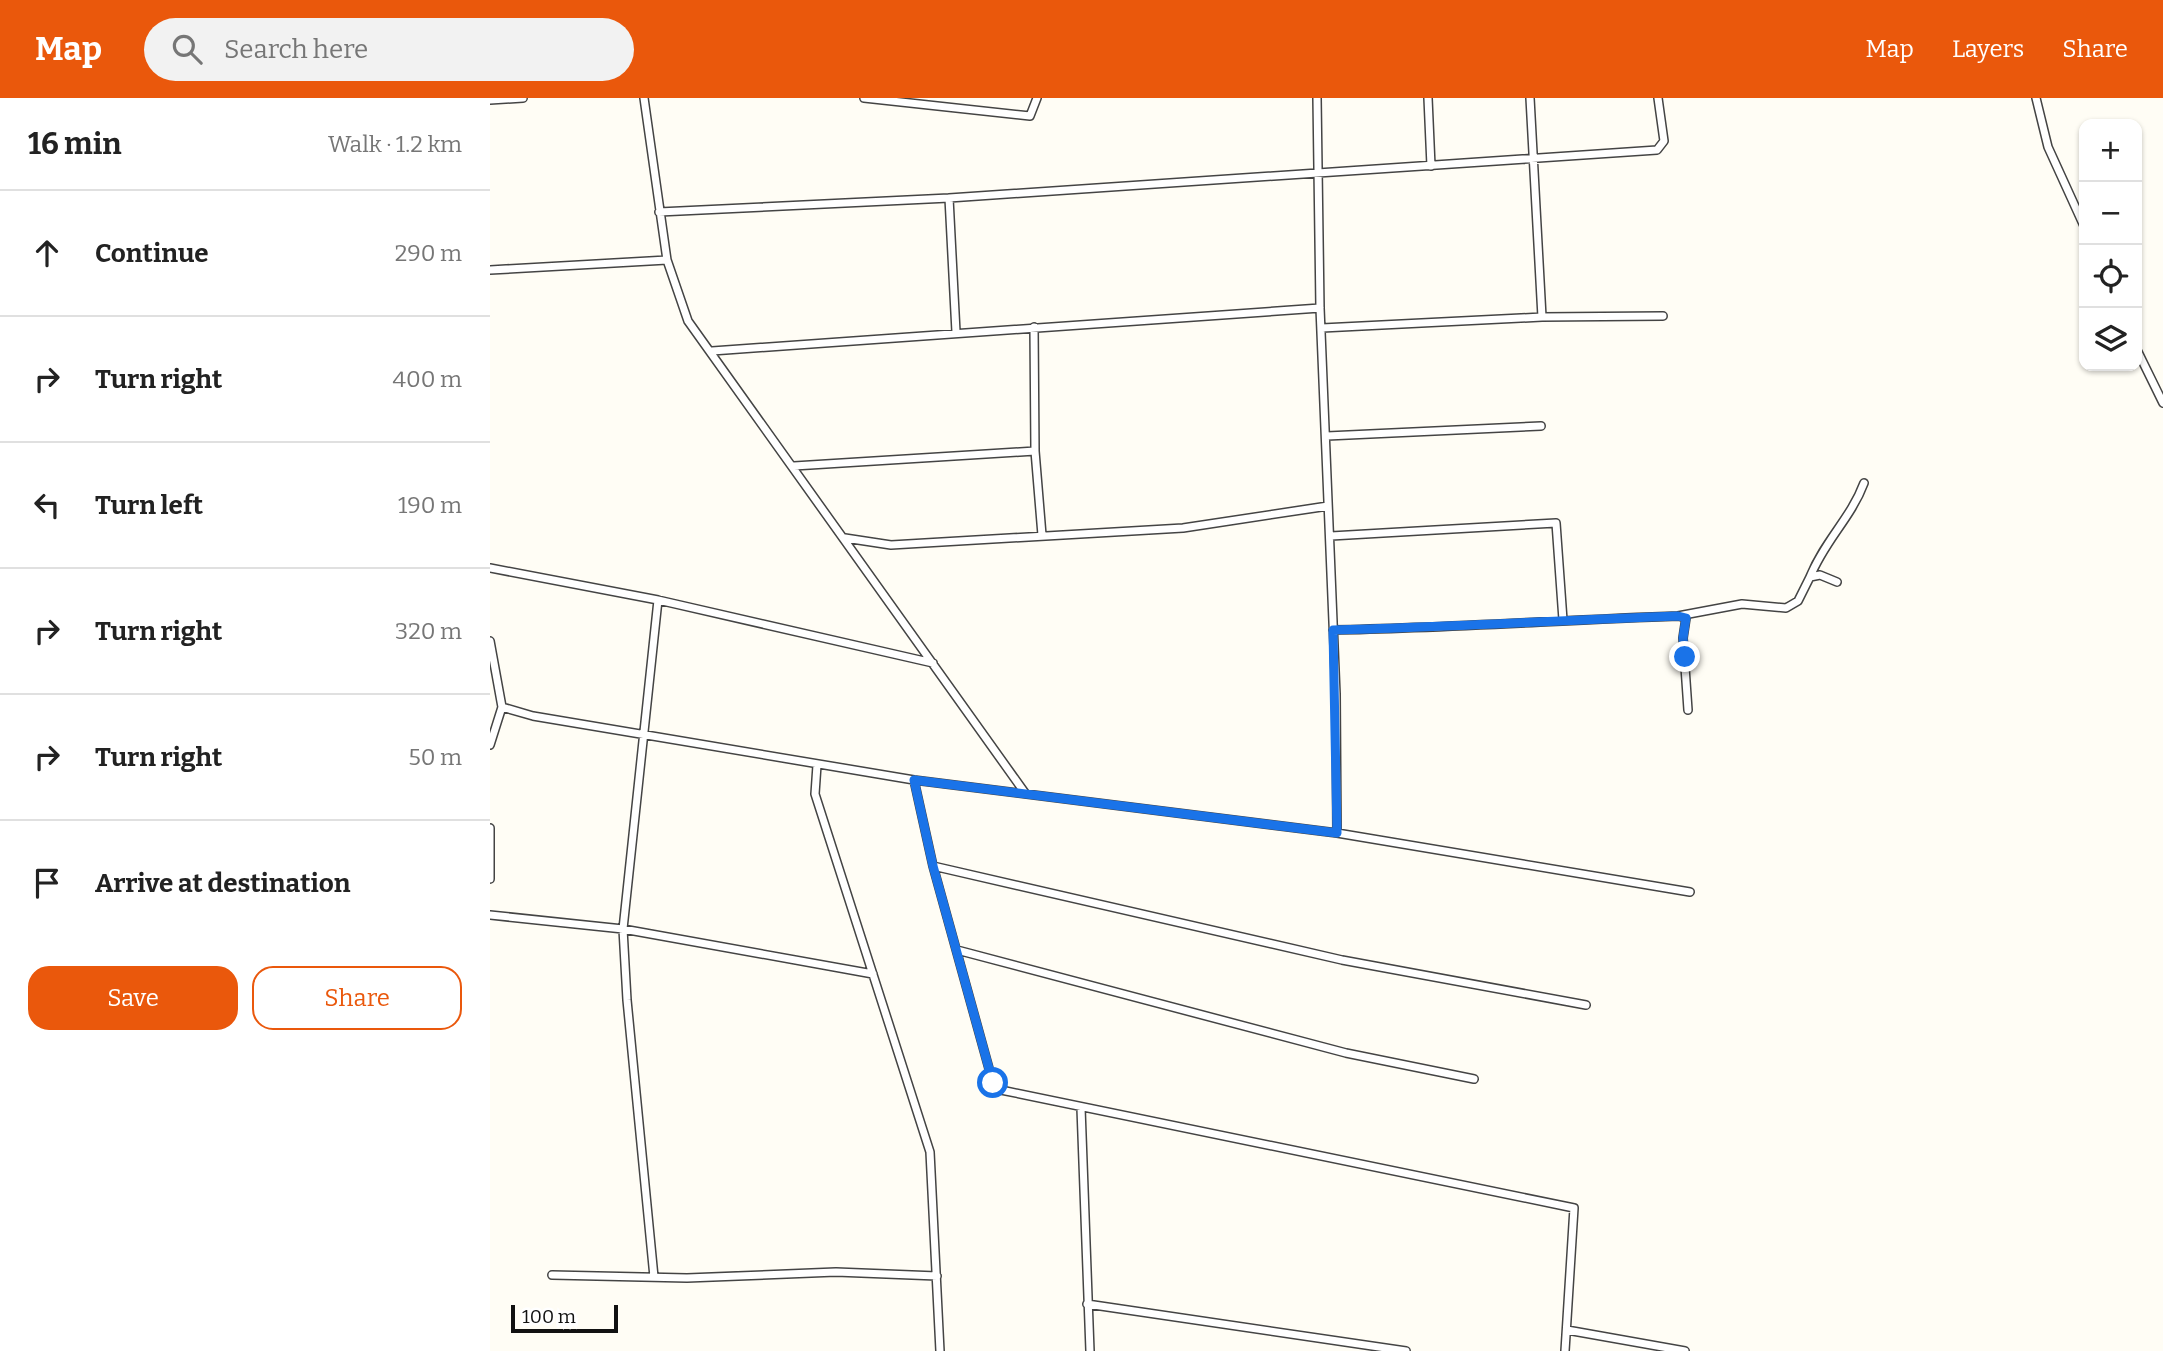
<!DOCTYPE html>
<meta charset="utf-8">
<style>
:root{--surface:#fff;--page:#f2f2f2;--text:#222;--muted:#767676;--line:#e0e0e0;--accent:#ea580c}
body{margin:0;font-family:Bitter,serif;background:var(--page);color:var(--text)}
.controls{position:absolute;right:21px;top:21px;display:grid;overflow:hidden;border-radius:14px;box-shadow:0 2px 5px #0004}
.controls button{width:63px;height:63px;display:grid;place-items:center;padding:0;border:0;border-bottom:2px solid var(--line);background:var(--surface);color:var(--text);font:35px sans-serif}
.scale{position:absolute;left:21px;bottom:18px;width:107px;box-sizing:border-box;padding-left:7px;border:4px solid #111;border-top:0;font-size:19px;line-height:24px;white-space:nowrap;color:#111;-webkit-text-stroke:5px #fff;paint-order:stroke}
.stop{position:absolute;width:21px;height:21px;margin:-16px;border:5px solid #1a73e8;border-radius:50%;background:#fff}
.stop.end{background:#1a73e8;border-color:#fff;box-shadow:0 2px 7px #0008}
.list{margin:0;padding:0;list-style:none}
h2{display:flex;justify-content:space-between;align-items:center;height:91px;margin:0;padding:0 28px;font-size:30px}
h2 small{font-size:23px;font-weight:400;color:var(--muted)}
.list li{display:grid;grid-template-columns:46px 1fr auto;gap:21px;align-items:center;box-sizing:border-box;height:126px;padding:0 28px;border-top:2px solid var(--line)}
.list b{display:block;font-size:26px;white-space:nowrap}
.list em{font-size:23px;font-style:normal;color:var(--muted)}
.actions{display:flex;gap:14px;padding:21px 28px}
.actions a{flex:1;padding:16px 0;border:2px solid var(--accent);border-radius:21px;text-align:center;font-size:24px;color:var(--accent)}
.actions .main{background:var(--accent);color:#fff}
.icon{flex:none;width:38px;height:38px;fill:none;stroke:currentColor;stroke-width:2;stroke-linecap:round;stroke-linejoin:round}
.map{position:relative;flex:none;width:1673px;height:1253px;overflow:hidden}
header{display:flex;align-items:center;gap:42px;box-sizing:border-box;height:98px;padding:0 35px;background:var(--accent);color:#fff}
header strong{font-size:33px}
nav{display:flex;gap:38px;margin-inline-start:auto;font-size:24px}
.search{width:490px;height:63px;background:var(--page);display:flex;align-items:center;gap:18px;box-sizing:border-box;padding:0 24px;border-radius:38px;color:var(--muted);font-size:26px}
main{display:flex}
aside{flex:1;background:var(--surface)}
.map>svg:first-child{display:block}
</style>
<header>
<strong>Map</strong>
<div class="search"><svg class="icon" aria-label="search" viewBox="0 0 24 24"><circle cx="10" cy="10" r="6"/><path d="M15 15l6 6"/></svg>Search here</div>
<nav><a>Map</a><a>Layers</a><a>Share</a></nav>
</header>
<main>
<aside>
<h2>16 min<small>Walk · 1.2 km</small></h2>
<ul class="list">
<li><svg class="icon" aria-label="ahead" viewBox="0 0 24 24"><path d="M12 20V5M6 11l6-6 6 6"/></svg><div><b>Continue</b></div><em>290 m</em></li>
<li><svg class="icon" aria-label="right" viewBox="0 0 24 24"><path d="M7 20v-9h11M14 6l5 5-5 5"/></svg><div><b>Turn right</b></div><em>400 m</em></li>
<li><svg class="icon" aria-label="left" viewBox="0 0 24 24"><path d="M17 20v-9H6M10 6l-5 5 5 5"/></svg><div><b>Turn left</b></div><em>190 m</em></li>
<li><svg class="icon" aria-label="right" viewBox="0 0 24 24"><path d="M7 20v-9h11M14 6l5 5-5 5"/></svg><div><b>Turn right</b></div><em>320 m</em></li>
<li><svg class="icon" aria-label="right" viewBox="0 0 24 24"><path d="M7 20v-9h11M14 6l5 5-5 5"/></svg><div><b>Turn right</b></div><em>50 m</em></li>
<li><svg class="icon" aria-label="arrive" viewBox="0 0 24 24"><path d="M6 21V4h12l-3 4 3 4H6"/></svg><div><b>Arrive at destination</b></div></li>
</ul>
<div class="actions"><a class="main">Save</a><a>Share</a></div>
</aside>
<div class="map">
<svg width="1673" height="1253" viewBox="0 0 1673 1253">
<rect width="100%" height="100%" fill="#fffdf5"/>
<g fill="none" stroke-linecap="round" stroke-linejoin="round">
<defs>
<path id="minor" d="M154,0L177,162L198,223L535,695
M374,0L540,18L547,0
M827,0L830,210L846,596L847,735
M938,0L941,68
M1040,0L1052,219
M1546,0L1558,49L1594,128
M0,2L33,0
M169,114L459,100
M0,172L177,162
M544,229L545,353L552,437
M832,230L1052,219L1173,218
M466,234L459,100L1167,52L1174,43L1168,0
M1647,252L1673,305
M222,253L830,210
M837,338L1051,328
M304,368L545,353
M841,438L1066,425L1073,522
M355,440L401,447L693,430L838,408
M0,470L168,502L443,565
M1320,479C1335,442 1361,420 1374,385
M843,532C958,530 1073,522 1188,518
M0,543L12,609L43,618L424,682L847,735L1200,794
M1198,612L1193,540L1196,520L1188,518L1252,506L1296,510L1308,503L1320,479L1330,477L1347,484
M0,647L12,609
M327,667L325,696L440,1054L450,1253
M424,682L443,768L503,985L511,992L1084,1110L1075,1253
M0,730V781
M443,768L852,862L1096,907
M0,817L133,831L383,876
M467,852L856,955L984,981
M591,1010L600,1253
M62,1177L197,1180L346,1174L447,1178
M164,1179L137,902L133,831L168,502
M597,1206L916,1253
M1077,1232L1195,1253"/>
</defs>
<use href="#minor" stroke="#444" stroke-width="10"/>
<use href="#minor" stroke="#fff" stroke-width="7"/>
</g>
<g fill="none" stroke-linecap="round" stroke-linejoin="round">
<path stroke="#1a73e8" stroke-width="9" d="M503,985L443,768L424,682L847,735L843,532C958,529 1073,522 1188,518L1196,520L1193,540L1195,559"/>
</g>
</svg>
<div class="controls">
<button>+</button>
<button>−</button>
<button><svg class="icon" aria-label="locate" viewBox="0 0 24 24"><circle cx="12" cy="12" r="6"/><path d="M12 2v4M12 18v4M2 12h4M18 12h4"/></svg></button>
<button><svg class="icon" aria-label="layers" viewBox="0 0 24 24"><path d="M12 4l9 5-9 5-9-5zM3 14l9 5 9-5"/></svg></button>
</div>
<div class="scale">100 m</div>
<div class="stop" style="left:503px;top:985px"></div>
<div class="stop end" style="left:1195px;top:559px"></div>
</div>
</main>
